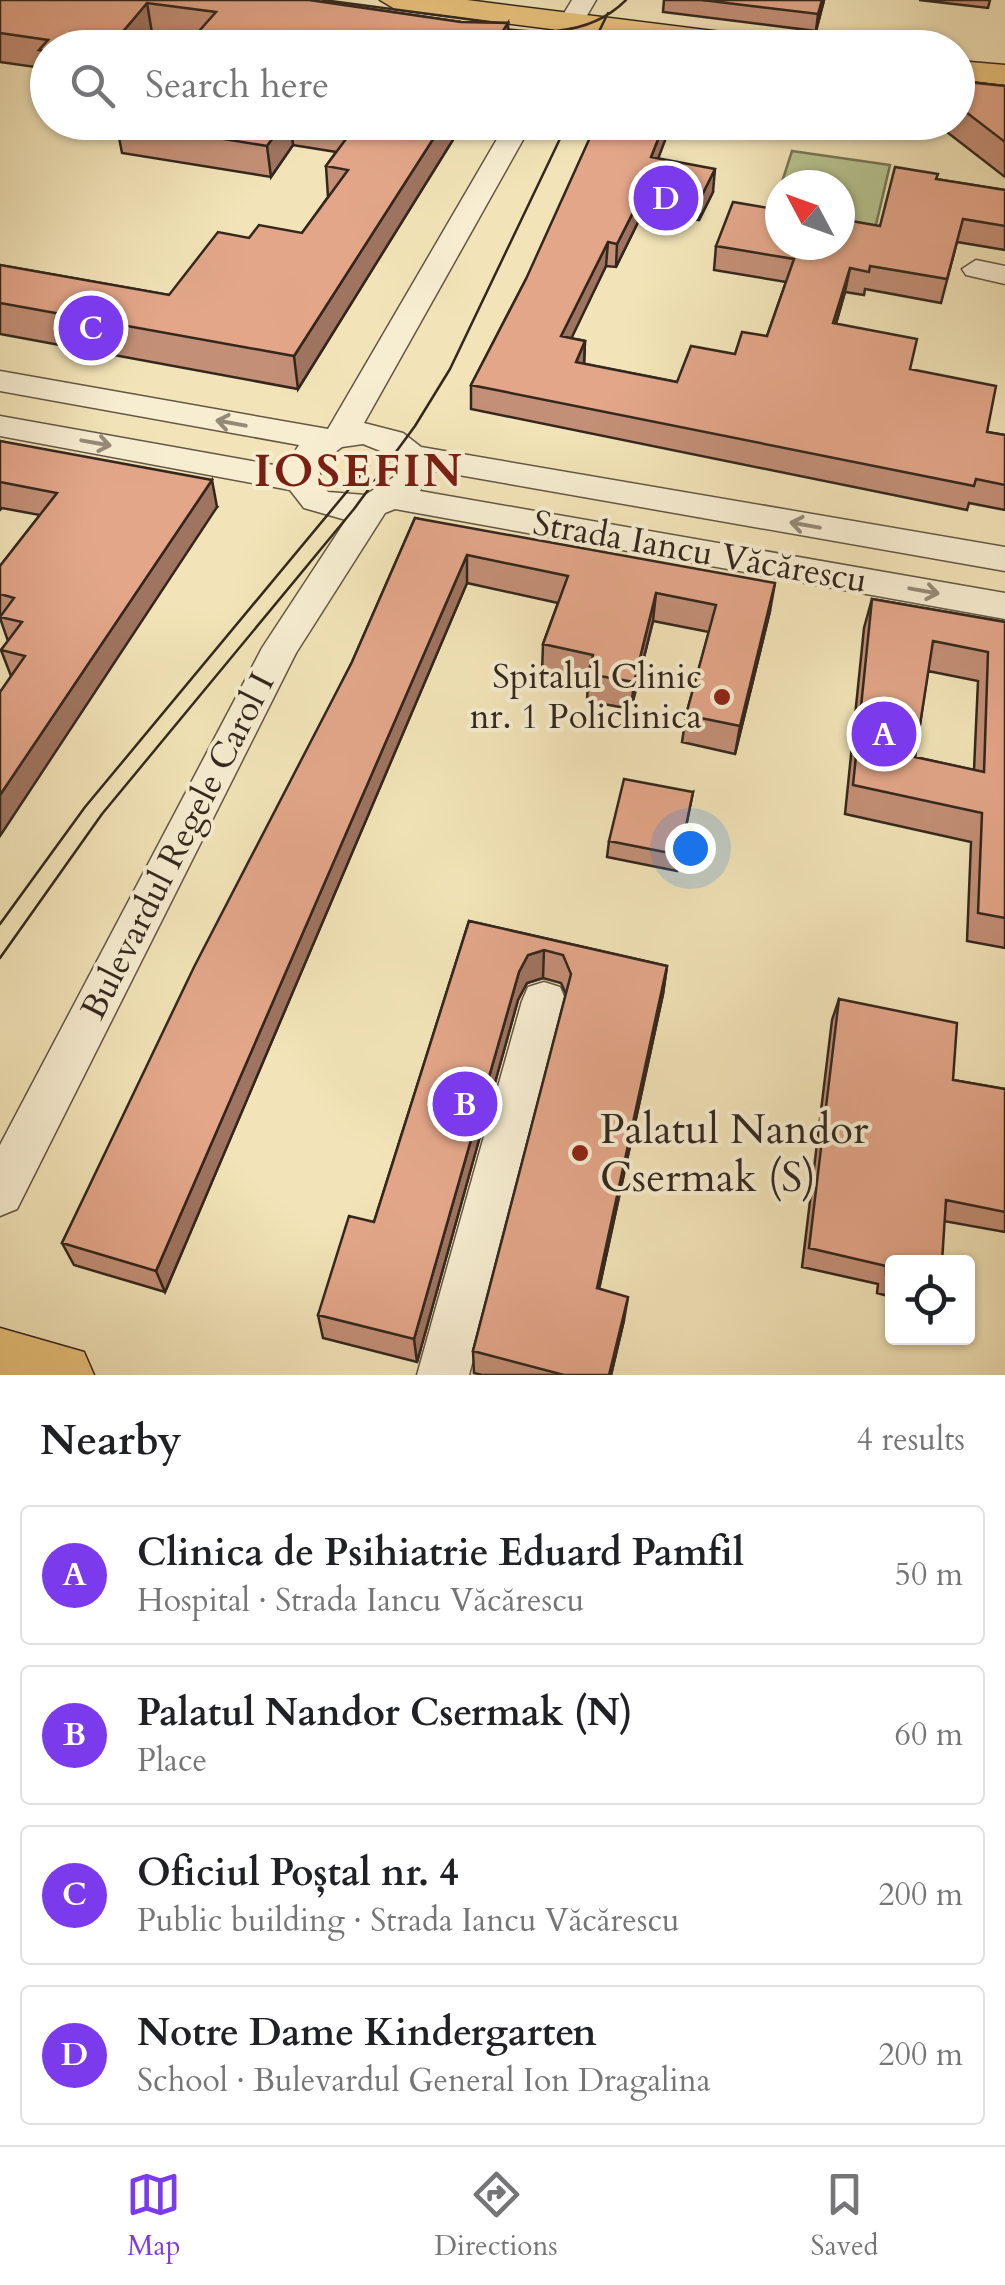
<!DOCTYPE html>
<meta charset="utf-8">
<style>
:root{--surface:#fff;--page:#f2f2f2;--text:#202124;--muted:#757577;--line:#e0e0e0;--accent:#7c3aed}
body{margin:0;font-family:Cardo,serif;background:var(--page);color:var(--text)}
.controls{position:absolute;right:30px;bottom:30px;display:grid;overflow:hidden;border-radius:10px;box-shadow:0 2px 8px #0004}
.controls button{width:90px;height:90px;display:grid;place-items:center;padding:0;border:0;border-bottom:2px solid var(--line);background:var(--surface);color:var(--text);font:50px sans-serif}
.compass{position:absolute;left:765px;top:170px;width:90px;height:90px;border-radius:50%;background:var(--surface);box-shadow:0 2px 8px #0004;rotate:311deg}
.you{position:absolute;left:690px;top:848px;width:35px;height:35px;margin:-25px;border:8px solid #fff;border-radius:50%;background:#1a73e8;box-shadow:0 0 0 15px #1a73e833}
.badge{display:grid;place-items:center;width:65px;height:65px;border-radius:50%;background:var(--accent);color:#fff;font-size:32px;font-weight:700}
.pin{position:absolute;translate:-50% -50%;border:5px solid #fff;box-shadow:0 2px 10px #0006}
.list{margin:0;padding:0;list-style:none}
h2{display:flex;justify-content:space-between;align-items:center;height:130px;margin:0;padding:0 40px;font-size:42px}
h2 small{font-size:32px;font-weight:400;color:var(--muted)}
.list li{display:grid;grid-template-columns:65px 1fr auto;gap:30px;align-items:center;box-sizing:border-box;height:140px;margin:0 20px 20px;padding:0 20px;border:2px solid var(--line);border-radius:10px}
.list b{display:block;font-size:38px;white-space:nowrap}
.list p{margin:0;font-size:32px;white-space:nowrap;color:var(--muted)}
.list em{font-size:32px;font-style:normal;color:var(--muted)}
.icon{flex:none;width:55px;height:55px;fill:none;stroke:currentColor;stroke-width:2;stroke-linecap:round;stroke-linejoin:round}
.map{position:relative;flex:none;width:1005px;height:1375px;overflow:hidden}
.search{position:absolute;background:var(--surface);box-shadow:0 2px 8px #0004;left:30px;right:30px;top:30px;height:110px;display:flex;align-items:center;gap:25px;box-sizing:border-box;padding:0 35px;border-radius:55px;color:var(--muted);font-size:38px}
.sheet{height:770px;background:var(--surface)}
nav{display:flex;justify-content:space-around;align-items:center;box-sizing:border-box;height:140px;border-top:2px solid var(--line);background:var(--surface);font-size:28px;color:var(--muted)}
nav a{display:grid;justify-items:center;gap:5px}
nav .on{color:var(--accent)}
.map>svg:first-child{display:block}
</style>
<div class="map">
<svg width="1005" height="1375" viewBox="0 0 1005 1375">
<rect width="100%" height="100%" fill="#f2e4b8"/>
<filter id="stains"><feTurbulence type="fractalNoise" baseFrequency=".002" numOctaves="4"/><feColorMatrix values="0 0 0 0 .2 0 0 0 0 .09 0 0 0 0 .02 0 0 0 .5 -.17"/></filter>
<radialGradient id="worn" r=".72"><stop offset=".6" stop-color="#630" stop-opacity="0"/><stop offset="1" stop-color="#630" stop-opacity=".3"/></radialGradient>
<path fill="#b7c591" stroke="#757658" stroke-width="2.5" d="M792,151L890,165L874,233L840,228V185H781Z"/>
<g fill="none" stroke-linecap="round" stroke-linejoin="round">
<defs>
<path id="minor" d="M572,0H596L568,48H543Z
M507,122H533L364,423L403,433L421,447L1005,547V571L430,470L420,491L1005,593V619L395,509L385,513L296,653L17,1209L0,1216V1145L262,648L346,520L304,508L290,490L0,436V416L285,467L299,445L0,391V371L328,429ZM363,444L393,456L397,475L365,495L328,492L321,484L319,464L342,447Z
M976,260L1005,266V284L966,275L962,269Z
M544,982L560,987L566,1001L469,1375H417L522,1001L528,987Z"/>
<path id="major" d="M380,0H467L778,39L793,48H700L395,9Z
M958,61L1005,65V85L958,79Z
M0,1328L84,1352L94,1375H0Z"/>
</defs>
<use href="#minor" stroke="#635644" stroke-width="3"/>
<use href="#major" stroke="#33271e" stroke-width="3"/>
<use href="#minor" fill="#f7edd1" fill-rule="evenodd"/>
<use href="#major" fill="#e9c27c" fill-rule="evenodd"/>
<path stroke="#33271e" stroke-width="2.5" d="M323,0L497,23
M480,26C532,33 586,40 626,0
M591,48L608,13
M0,924L85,807L369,465
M0,958L102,814L354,509L415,426L450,369L568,122"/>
</g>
<path fill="#c38f76" stroke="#33271e" stroke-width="2.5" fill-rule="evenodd" d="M0,0H309L461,22L508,23V48H184L192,38L152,33L48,48V80H46L43,68L0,62Z
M664,0H824L816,31L663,12Z
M919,0H990L988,8Z
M958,81L1005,86V177L934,122H958Z
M116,122H464L298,389L0,334V265L169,295L249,238L302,233L328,197L326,166L336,152L293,145L271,177L122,153Z
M658,158L713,192L699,220L644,210L616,267L606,266L571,338L585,341L584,364L677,382L735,354L767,336L786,282L714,270L716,246L880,226L936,179L1005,190V250L957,242L941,303L865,289L864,295L845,292L836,324L910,369L987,432L1005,435V510L969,503L967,510L471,409V385L526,279Z
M0,441L217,507L11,676L1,650L8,641L0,618V566L40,515L2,508L0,510Z
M415,518L770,611L735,754L682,742L686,715L709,632L653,621L631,709L587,701L588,682L542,672L543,644L558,603L467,583L165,1292L74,1265L62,1243L352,662Z
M872,599L1005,622V948L967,941L971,842L845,814L864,628ZM928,671L978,681L974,770L915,757Z
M693,792L677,871L607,857L609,841Z
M469,921L667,966L663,994L599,1289L624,1320L611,1375H482L474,1373L473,1351L566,994L561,983L543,978L527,983L518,1000L417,1362L323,1338L318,1315L374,1222Z
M839,999L953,1080L1005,1089V1232L944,1221L892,1262V1297L877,1293L878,1284L802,1267L832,1020Z"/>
<path fill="#9f7460" stroke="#33271e" stroke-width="2.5" d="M822,0H824L816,31L818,14Z
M147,3L152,33L140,48H109Z
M508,23V48H492Z
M284,122H291L293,145L271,177L267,146Z
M444,122H464L298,389L294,356Z
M665,122H672L650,180L651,157Z
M715,169L713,192L699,220L701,197Z
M646,187L644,210L616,267L617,244Z
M608,242L606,266L561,360V336Z
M850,268L845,292L829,347L833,323Z
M585,341L584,364L576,362Z
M212,480L217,507L0,836V795Z
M467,555V583L165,1292L156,1271Z
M775,583L770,611L735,754L740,726Z
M656,593L653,621L631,709L634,682Z
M544,950L543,978L527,983L518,1000L417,1362L414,1339L519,972L528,955Z
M667,966L663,994L594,1312L597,1288Z
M628,1297L624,1320L611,1375H609Z"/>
<path fill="#e3a689" stroke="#33271e" stroke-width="2.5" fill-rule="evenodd" d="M0,0H309L461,22L508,23L492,48H184L216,12L147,3L109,48H48V51L39,50L48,40L0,33Z
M702,0H822L818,14Z
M958,81L1005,86V142L958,106Z
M120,122H284L267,146Z
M346,122H444L294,356L0,303V265L169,295L218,232L249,238L259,225L302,233L348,170L326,166L357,124Z
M597,122H665L651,157L715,169L701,197L646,187L617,244L608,242L561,336L585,341L576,362L677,382L691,346L735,354L742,332L767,336L794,259L716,246L733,202L780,210V245H840V219L880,226L895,167L938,174L936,179L1005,190V226L963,219L947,279L870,266L869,272L850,268L833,323L917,339L910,369L996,386L987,432L1005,435V485L976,479L974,486L471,385L526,279Z
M0,441L212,480L0,795V692L25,656L1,650L22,622L0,617L14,598L0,594V566L57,493L0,482Z
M415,518L775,583L740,726L686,715L716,605L656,593L634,682L588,674L593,655L543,644L568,576L467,555L156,1271L62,1243L194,967L352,662Z
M872,599L1005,622V918L978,913L982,813L853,785ZM933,641L988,652L984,772L915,757Z
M624,779L693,792L680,855L609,841Z
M469,921L667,966L597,1288L628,1297L609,1375H564L473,1351L571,974L563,955L544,950L528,955L519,972L414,1339L318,1315L349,1216L374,1222Z
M839,999L957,1023L953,1080L1005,1089V1212L946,1200L942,1262H892V1277L886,1275V1266L809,1248Z"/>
<defs><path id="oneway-shaft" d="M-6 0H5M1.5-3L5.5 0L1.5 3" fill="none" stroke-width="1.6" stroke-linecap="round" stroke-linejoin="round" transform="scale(2.5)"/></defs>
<g stroke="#958a78">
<use href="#oneway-shaft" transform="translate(231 423) rotate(-170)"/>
<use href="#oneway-shaft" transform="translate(96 443) rotate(10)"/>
<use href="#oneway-shaft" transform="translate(805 525) rotate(-170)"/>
<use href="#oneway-shaft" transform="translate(924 591) rotate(10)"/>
</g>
<g fill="#8f2418" stroke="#f7edd1" stroke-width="4">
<circle cx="722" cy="697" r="10"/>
<circle cx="580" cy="1153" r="10"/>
</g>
<g text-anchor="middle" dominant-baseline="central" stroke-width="8" stroke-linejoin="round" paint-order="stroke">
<g font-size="35" fill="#33271e" stroke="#f7edd1">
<text transform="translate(700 552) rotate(10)">Strada Iancu Văcărescu</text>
<text transform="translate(178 846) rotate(-63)">Bulevardul Regele Carol I</text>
</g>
<g font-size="35" fill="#33271e" stroke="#f7edd1" text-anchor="end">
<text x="702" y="677">Spitalul Clinic<tspan x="702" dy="40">nr. 1 Policlinica</tspan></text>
</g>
<g font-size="42" fill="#33271e" stroke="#f7edd1" text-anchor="start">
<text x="600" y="1129">Palatul Nandor<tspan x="600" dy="48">Csermak (S)</tspan></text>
</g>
<g font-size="45" font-weight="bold" letter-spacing="2.5" fill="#7a1f14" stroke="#f7edd1">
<text x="359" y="471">IOSEFIN</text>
</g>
</g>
<rect width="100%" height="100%" filter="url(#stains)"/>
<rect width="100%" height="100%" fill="url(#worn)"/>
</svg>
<div class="controls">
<button><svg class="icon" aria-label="locate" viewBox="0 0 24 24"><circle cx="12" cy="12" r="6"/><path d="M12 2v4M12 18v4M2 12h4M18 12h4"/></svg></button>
</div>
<svg class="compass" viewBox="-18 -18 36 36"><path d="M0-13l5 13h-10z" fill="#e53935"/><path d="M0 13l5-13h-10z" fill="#757577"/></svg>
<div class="you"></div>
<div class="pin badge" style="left:884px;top:734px">A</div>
<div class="pin badge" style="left:465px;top:1104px">B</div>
<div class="pin badge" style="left:91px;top:328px">C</div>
<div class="pin badge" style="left:666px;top:198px">D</div>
<div class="search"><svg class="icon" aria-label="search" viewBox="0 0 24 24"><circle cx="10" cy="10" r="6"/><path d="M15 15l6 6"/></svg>Search here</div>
</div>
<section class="sheet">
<h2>Nearby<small>4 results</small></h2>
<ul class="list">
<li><span class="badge">A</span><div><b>Clinica de Psihiatrie Eduard Pamfil</b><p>Hospital · Strada Iancu Văcărescu</p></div><em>50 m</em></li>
<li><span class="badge">B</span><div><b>Palatul Nandor Csermak (N)</b><p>Place</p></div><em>60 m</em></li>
<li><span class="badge">C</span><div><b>Oficiul Poștal nr. 4</b><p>Public building · Strada Iancu Văcărescu</p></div><em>200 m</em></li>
<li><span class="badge">D</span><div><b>Notre Dame Kindergarten</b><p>School · Bulevardul General Ion Dragalina</p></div><em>200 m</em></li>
</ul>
</section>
<nav>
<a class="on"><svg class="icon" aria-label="map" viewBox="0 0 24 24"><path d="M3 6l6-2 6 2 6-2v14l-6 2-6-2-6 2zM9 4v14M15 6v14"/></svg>Map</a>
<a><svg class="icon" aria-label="directions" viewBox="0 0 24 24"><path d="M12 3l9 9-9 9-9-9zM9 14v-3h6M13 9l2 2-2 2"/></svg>Directions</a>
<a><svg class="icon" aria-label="saved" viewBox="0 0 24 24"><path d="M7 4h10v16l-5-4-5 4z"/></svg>Saved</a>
</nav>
